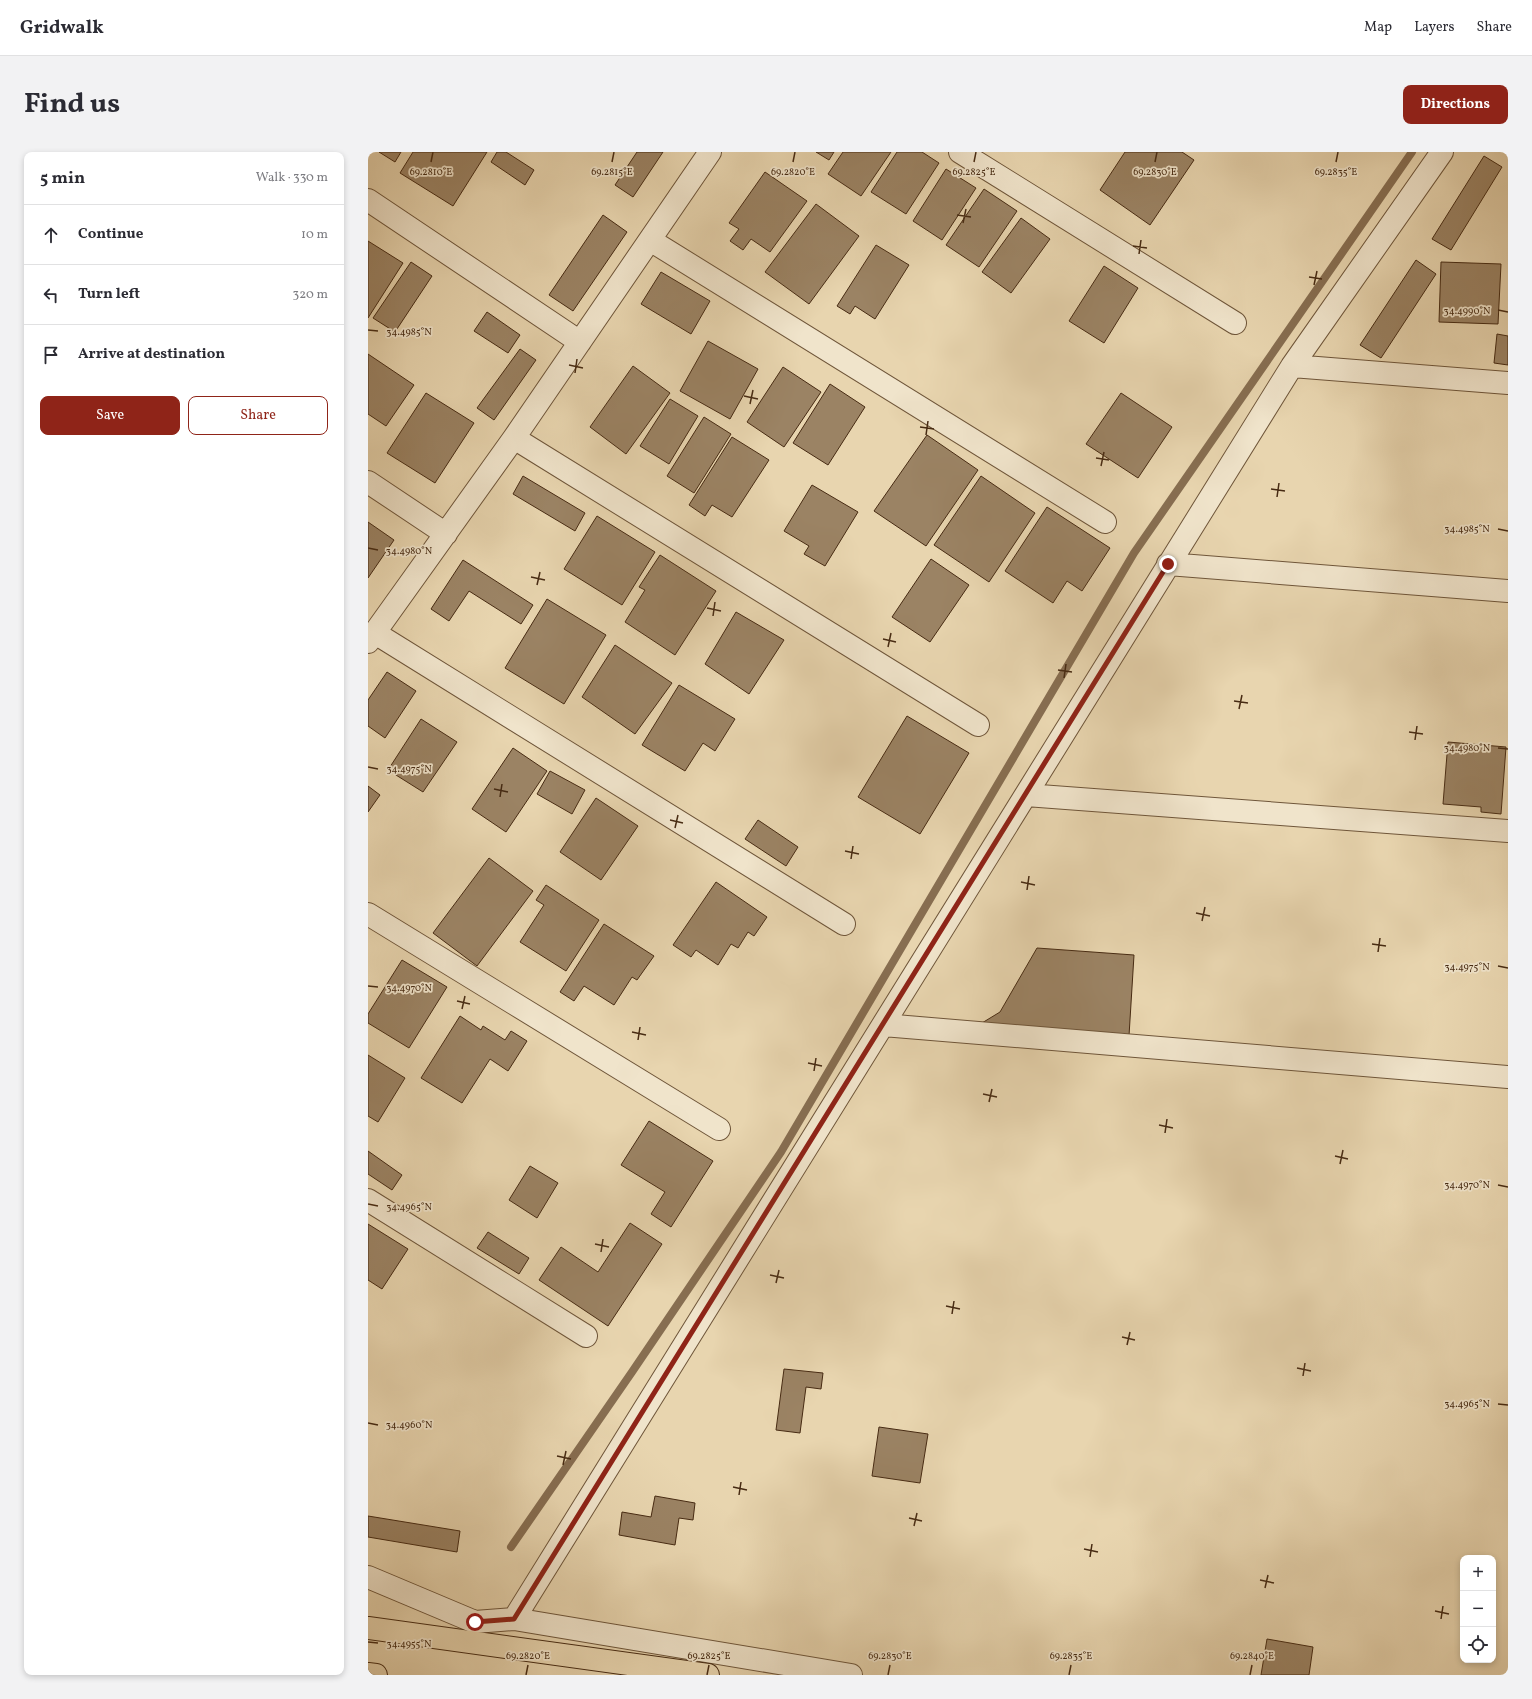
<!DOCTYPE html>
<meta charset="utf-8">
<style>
:root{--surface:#fff;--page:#f2f2f3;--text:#2b2b33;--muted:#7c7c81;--line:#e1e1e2;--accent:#8f2418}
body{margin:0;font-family:Vollkorn,serif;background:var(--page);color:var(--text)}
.controls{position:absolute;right:12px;bottom:12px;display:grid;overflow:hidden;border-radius:8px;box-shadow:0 2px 6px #0003}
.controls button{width:36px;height:36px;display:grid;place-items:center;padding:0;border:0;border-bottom:1px solid var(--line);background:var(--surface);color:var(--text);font:20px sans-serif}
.stop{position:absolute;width:12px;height:12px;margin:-9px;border:3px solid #8f2418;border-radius:50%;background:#fff}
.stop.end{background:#8f2418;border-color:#fff;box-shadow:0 1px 4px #0008}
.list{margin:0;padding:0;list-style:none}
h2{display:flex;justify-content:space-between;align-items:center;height:52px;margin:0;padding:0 16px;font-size:17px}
h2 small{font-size:13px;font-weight:400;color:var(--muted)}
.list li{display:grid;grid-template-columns:26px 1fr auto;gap:12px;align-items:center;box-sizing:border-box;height:60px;padding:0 16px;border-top:1px solid var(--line)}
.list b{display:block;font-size:15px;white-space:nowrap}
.list em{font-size:13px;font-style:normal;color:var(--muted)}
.actions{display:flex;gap:8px;padding:12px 16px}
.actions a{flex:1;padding:9px 0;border:1px solid var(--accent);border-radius:8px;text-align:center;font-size:14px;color:var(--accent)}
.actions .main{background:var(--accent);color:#fff}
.icon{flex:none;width:22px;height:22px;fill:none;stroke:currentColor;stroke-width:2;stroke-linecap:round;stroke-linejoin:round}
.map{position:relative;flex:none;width:1140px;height:1523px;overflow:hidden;border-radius:8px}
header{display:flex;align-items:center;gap:24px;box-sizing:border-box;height:56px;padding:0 20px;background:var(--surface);border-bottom:1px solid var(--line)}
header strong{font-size:19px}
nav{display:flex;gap:22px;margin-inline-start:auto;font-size:14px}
.intro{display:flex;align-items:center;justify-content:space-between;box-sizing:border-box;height:96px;padding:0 24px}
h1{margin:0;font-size:28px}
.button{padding:10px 18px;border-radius:8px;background:var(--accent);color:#fff;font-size:14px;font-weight:700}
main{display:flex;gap:24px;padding:0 24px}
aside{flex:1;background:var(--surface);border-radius:8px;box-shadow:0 2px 6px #0003}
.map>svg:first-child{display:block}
</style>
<header>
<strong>Gridwalk</strong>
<nav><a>Map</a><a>Layers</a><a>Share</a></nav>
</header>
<div class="intro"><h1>Find us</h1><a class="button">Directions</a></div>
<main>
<aside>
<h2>5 min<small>Walk · 330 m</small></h2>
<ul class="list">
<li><svg class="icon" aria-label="ahead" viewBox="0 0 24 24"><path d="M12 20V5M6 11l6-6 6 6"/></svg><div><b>Continue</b></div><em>10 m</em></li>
<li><svg class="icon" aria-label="left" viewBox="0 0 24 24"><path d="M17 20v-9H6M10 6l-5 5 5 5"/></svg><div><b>Turn left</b></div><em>320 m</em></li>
<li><svg class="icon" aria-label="arrive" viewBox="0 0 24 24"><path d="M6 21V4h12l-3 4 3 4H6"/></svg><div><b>Arrive at destination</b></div></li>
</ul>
<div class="actions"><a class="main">Save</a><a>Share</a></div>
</aside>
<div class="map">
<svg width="1140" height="1523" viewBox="0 0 1140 1523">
<rect width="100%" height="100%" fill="#e8d5af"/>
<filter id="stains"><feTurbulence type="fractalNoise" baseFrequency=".005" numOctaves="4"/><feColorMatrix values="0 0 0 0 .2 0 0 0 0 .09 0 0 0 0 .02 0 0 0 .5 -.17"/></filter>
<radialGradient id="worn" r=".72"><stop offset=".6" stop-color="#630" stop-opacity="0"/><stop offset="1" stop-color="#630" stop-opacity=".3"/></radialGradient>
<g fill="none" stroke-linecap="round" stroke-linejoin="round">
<path stroke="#876e51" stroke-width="8" d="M143,1395L264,1220L413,1000L766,401L1044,0"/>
</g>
<path fill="#9b8364" stroke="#472b13" d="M11,0H33L27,10Z
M45,0H119L85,54L32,21Z
M129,0H138L166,18L157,33L123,10Z
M269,0H295L265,45L247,33Z
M448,0H466L461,8Z
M475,0H523L493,44L460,22Z
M529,0H554L571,11L538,62L503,40Z
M757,0H814L826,8L782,73L732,38Z
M1116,4L1134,15L1083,98L1064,87Z
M578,17L608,36L574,88L545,69Z
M397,20L439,49L402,100L383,87L375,98L362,89L371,77L361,71Z
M616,37L649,59L611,115L578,93Z
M448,52L491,84L441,152L397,120Z
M235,63L259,80L205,159L181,143Z
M653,66L682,87L643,141L614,120Z
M0,89L35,111L0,166Z
M508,93L541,113L507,167L487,154L482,162L469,154Z
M1048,108L1068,122L1013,206L992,193Z
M43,110L64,124L27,180L5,166Z
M1073,110L1133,112L1130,172L1071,170Z
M736,114L770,136L736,191L701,169Z
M293,120L342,149L323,182L273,152Z
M119,160L152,183L140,201L106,179Z
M1129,182L1140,184V213L1126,211Z
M340,189L390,217L362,267L312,239Z
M152,197L168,208L126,268L109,256Z
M0,202L46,233L18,274L0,262Z
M265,214L302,241L258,302L222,275Z
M415,215L453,240L416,295L379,270Z
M462,232L497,255L460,313L425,291Z
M58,241L106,271L67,331L19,301Z
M753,241L804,275L770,326L718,292Z
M302,247L330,264L301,312L272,294Z
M336,265L363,282L326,341L299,324Z
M559,283L610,318L558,394L506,359Z
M364,285L401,308L364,365L344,353L337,364L321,353Z
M155,324L217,361L207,379L145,342Z
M613,324L667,361L621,430L566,393Z
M444,333L490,360L457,414L436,402L441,394L416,379Z
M679,355L742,396L714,439L699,429L685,451L637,419Z
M229,364L287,400L254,453L196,417Z
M0,370L26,388L0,426Z
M292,403L348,439L307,503L257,470L277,438L271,435Z
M563,407L601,433L562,490L524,465Z
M95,408L165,453L153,472L101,439L81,469L63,457Z
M179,447L238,483L196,552L137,516Z
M368,460L416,488L381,542L337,512Z
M247,493L304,531L267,582L214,545Z
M19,520L48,539L17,586L0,574V548Z
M311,533L367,567L347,599L335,591L317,619L274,593Z
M539,564L601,601L552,682L490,645Z
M53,567L89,590L55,640L20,618Z
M1080,590L1138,595L1133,662L1113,660V655L1075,652Z
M145,596L179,619L138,680L104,657Z
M182,619L217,638L204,662L169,642Z
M0,634L12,643L0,660Z
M228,646L270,674L233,728L192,700Z
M390,668L430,695L418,714L377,687Z
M121,706L165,739L109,814L65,781Z
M348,730L399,765L386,784L380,780L370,796L363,792L350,813L328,798L323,805L305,793Z
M178,733L231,768L198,819L152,790L176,753L168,748Z
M236,772L286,804L269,828L264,825L246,853L216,834L206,849L192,840Z
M669,796L766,803L761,884L609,874L632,860Z
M34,808L79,835L41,896L0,871V862Z
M92,864L113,878L115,874L137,888L143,879L159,889L140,919L122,907L94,951L53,926Z
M0,903L37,926L10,970L0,964Z
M281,969L345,1009L303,1075L283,1062L297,1040L253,1013Z
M0,999L34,1023L24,1038L0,1022Z
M162,1014L190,1031L169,1066L141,1048Z
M262,1071L294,1092L240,1174L171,1128L193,1095L230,1120Z
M0,1072L40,1097L14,1137L0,1128Z
M120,1080L161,1106L151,1122L109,1096Z
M416,1217L455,1221L453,1237L438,1235L432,1281L408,1278Z
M511,1275L560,1282L552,1331L504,1324Z
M287,1344L327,1351L325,1368L311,1366L307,1393L251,1383L254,1360L283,1365Z
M0,1364L92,1379L89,1400L0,1385Z
M899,1487L945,1495L941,1523H893Z"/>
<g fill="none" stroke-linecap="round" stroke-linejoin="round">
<defs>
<path id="minor" d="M592,0L867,171
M0,48L212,190
M282,88L737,370
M924,214L1140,231
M146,286L610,573
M0,330L78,382
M800,412L1140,439
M7,481L476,772
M0,490L146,286L342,0
M658,643L1140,679
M0,762L351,977
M515,873L1140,925
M0,1048L218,1184
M0,1425L107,1470L146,1467L483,1523
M146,1467L924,214L1074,0"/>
<path id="highway" d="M0,1476L340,1523
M0,1522L8,1523"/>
</defs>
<use href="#minor" stroke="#6f563a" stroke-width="24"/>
<use href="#highway" stroke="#472b13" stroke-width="24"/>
<use href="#minor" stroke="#f0e4cb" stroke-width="22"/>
<use href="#highway" stroke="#e8d5af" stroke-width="22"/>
</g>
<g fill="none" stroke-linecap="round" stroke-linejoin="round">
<path stroke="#8f2418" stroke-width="5" d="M107,1470L146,1467L800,412"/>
</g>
<path fill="none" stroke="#472b13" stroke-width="1.5" d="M63,10L65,0M244,10L246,0M425,10L427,0M606,10L608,0M787,10L789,0M968,10L970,0M589,63L603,65M595,71L598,57M765,94L779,96M771,102L773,88M941,125L954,127M946,133L949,119M1130,158L1140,160M0,178L10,179M201,213L215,216M207,221L209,207M376,244L390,247M382,252L385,238M552,275L566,277M558,283L560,269M728,306L741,308M733,314L736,300M903,337L917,339M909,345L911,331M1130,377L1140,379M0,396L10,398M163,425L177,428M169,433L172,420M339,456L353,459M345,464L347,450M515,487L528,490M520,495L523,481M690,518L704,520M696,526L698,512M866,549L880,551M871,557L874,543M1041,580L1055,582M1047,588L1049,574M1130,596L1140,597M0,615L10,617M126,637L140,640M132,645L134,632M302,668L315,671M307,676L310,663M477,699L491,702M483,707L485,694M653,730L667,733M659,738L661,724M828,761L842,764M834,769L837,755M1004,792L1018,794M1010,800L1012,786M1130,814L1140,816M0,834L10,835M89,849L102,852M94,857L97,844M264,880L278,883M270,888L272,875M440,911L454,914M446,919L448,906M615,942L629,945M621,950L624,937M791,973L805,976M797,981L799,967M967,1004L980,1007M972,1012L975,998M1130,1033L1140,1035M0,1052L10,1054M227,1092L241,1095M233,1100L235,1087M402,1123L416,1126M408,1131L411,1118M578,1154L592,1157M584,1162L586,1149M754,1185L767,1188M759,1193L762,1180M929,1216L943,1219M935,1224L937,1211M1130,1252L1140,1253M0,1271L10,1273M189,1304L203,1307M195,1313L198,1299M365,1335L379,1338M371,1343L373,1330M541,1366L554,1369M546,1374L549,1361M716,1397L730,1400M722,1405L724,1392M892,1428L906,1431M897,1436L900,1423M1067,1459L1081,1462M1073,1467L1075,1454M0,1490L10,1491M158,1523L160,1513M339,1523L341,1513M520,1523L522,1513M701,1523L703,1513M882,1523L884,1513"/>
<g font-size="10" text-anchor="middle" fill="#472b13" stroke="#f0e4cb" stroke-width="3.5" stroke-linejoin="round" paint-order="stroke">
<text x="244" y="23">69.2815°E</text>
<text x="63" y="23">69.2810°E</text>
<text x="425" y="23">69.2820°E</text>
<text x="606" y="23">69.2825°E</text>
<text x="787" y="23">69.2830°E</text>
<text x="968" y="23">69.2835°E</text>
<text x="1099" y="162">34.4990°N</text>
<text x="41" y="183">34.4985°N</text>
<text x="1099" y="380">34.4985°N</text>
<text x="41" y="402">34.4980°N</text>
<text x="1099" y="599">34.4980°N</text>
<text x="41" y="620">34.4975°N</text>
<text x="1099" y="818">34.4975°N</text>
<text x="41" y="839">34.4970°N</text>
<text x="1099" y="1036">34.4970°N</text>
<text x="41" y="1058">34.4965°N</text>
<text x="1099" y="1255">34.4965°N</text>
<text x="41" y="1276">34.4960°N</text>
<text x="41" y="1495">34.4955°N</text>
<text x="160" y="1507">69.2820°E</text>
<text x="341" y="1507">69.2825°E</text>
<text x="522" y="1507">69.2830°E</text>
<text x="703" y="1507">69.2835°E</text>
<text x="884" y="1507">69.2840°E</text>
</g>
<rect width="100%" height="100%" filter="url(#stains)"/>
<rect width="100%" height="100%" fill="url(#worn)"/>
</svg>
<div class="controls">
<button>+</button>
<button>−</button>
<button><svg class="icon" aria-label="locate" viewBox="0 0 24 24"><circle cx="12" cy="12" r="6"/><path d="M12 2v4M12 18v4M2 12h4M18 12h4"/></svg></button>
</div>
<div class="stop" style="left:107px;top:1470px"></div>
<div class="stop end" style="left:800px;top:412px"></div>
</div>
</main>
